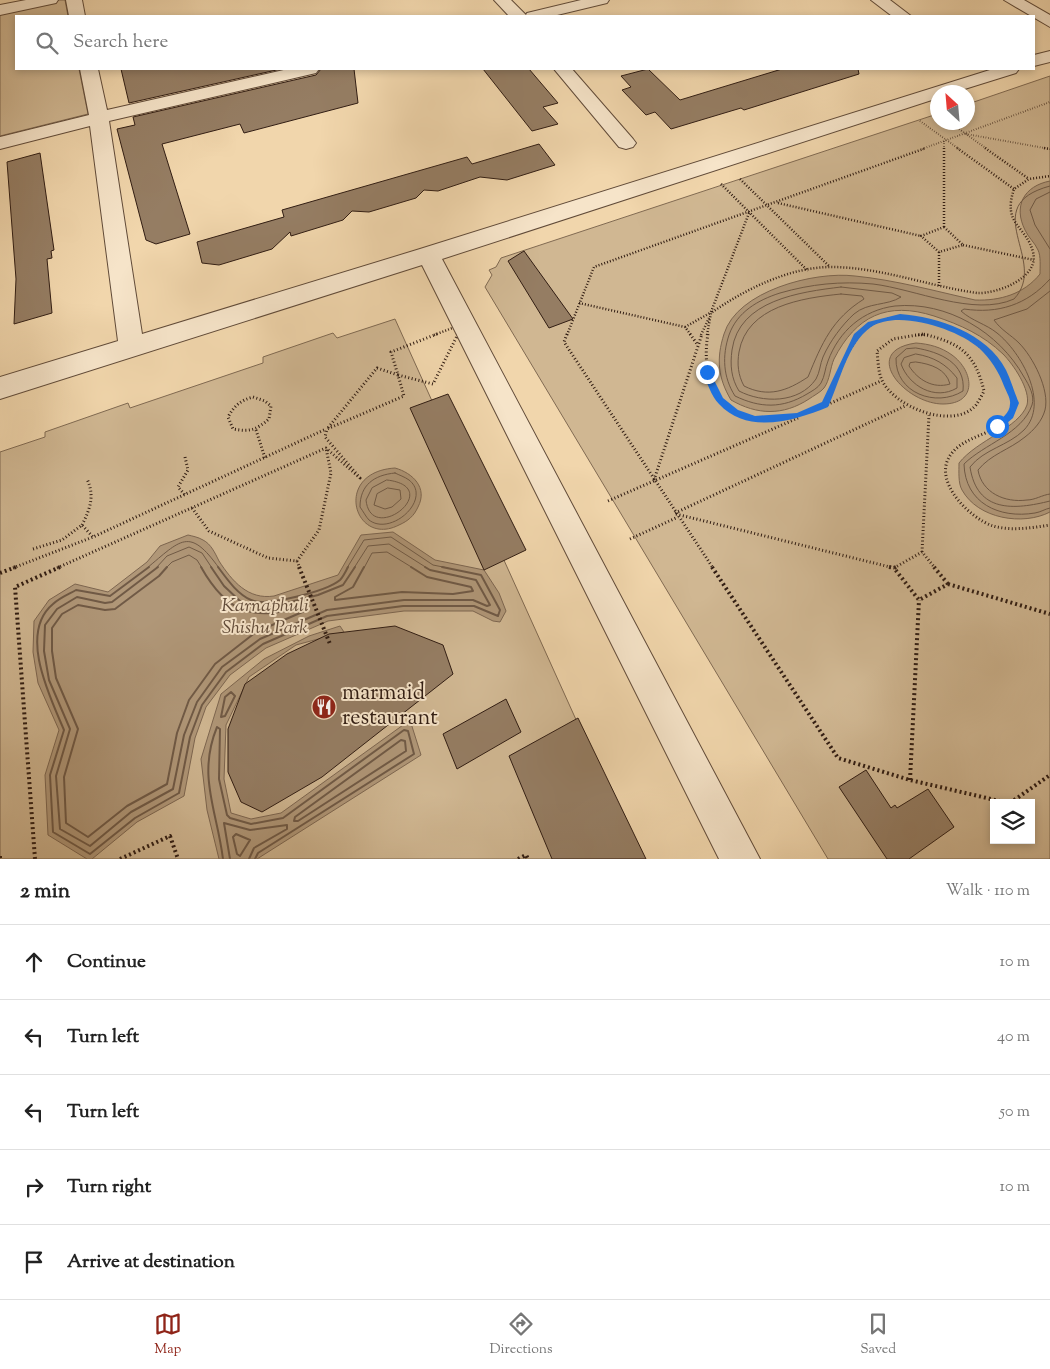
<!DOCTYPE html>
<meta charset="utf-8">
<style>
:root{--surface:#fff;--page:#f2f2f2;--text:#222;--muted:#767676;--line:#e0e0e0;--accent:#8f2418}
body{margin:0;font-family:"Sorts Mill Goudy",serif;background:var(--page);color:var(--text)}
.controls{position:absolute;right:15px;bottom:15px;display:grid;overflow:hidden;border-radius:0px;box-shadow:0 2px 8px #0003}
.controls button{width:45px;height:45px;display:grid;place-items:center;padding:0;border:0;border-bottom:1px solid var(--line);background:var(--surface);color:var(--text);font:25px sans-serif}
.compass{position:absolute;left:930px;top:85px;width:45px;height:45px;border-radius:50%;background:var(--surface);box-shadow:0 2px 8px #0003;rotate:334deg}
.stop{position:absolute;width:15px;height:15px;margin:-11px;border:4px solid #1a73e8;border-radius:50%;background:#fff}
.stop.end{background:#1a73e8;border-color:#fff;box-shadow:0 1px 5px #0008}
.list{margin:0;padding:0;list-style:none}
h2{display:flex;justify-content:space-between;align-items:center;height:65px;margin:0;padding:0 20px;font-size:21px}
h2 small{font-size:16px;font-weight:400;color:var(--muted)}
.list li{display:grid;grid-template-columns:32px 1fr auto;gap:15px;align-items:center;box-sizing:border-box;height:75px;padding:0 20px;border-top:1px solid var(--line)}
.list b{display:block;font-size:19px;white-space:nowrap}
.list em{font-size:16px;font-style:normal;color:var(--muted)}
.icon{flex:none;width:28px;height:28px;fill:none;stroke:currentColor;stroke-width:2;stroke-linecap:round;stroke-linejoin:round}
.map{position:relative;flex:none;width:1050px;height:859px;overflow:hidden}
.search{position:absolute;background:var(--surface);box-shadow:0 2px 8px #0003;left:15px;right:15px;top:15px;height:55px;display:flex;align-items:center;gap:12px;box-sizing:border-box;padding:0 18px;border-radius:0px;color:var(--muted);font-size:19px}
.sheet{height:440px;background:var(--surface)}
nav{display:flex;justify-content:space-around;align-items:center;box-sizing:border-box;height:70px;border-top:1px solid var(--line);background:var(--surface);font-size:14px;color:var(--muted)}
nav a{display:grid;justify-items:center;gap:2px}
nav .on{color:var(--accent)}
.map>svg:first-child{display:block}
</style>
<div class="map">
<svg width="1050" height="859" viewBox="0 0 1050 859">
<rect width="100%" height="100%" fill="#f1d6ac"/>
<filter id="stains"><feTurbulence type="fractalNoise" baseFrequency=".004" numOctaves="4"/><feColorMatrix values="0 0 0 0 .2 0 0 0 0 .09 0 0 0 0 .02 0 0 0 .5 -.17"/></filter>
<radialGradient id="worn" r=".72"><stop offset=".6" stop-color="#630" stop-opacity="0"/><stop offset="1" stop-color="#630" stop-opacity=".3"/></radialGradient>
<path fill="#d0b792" stroke="#806a52" fill-rule="evenodd" d="M36,0H65L68,16H16V69H79L88,114L0,136V7Z
M1050,76V859H828L485,287L492,275L489,270L496,267L501,258L937,114L938,122H968V104ZM994,803H1031V840H994Z
M395,319L639,859H0V452L45,437V432L128,403L130,408L263,363V357L333,333L337,338Z"/>
<path fill="#b09778" stroke="#7d6650" d="M1050,181V512C1023,526 978,519 962,490C958,483 959,471 959,463C977,440 1019,428 1027,405C1031,390 1013,364 1003,354C983,335 961,325 934,316C887,301 856,316 834,359C830,368 830,380 824,388C821,392 813,396 809,399C783,416 757,415 731,400C718,378 716,359 724,334C737,291 814,271 855,276C895,280 935,291 975,300C1000,301 1024,294 1040,274C1040,267 1041,256 1038,250C1035,243 1028,237 1025,230C1013,206 1024,186 1050,181Z
M916,343C929,344 941,347 952,355C974,371 978,404 943,404C905,404 859,351 916,343Z
M395,468C413,473 428,488 418,507C414,516 408,521 399,525C354,548 332,472 395,468Z
M393,532L435,560L484,570L499,593L506,611L500,622L493,621L473,611H404L328,621L266,648L230,675L206,707L195,738L184,796L137,822L92,859H87L48,835L45,775L59,730L38,683L33,652L34,621L49,600L75,584L108,592L147,562L160,546L188,535C192,536 198,537 203,540C211,544 215,553 219,561C232,581 248,600 274,596L338,575L361,535Z
M340,626L344,632L296,645L249,677L226,725L224,779L231,813L251,819L281,813L410,720L421,755L257,859H219L207,810L201,759L221,694L264,659L309,636Z"/>
<g fill="none" stroke-linecap="round" stroke-linejoin="round">
<path stroke="#705a46" stroke-width="1" d="M1050,186C975,206 1050,261 1014,299C974,317 915,289 873,284C841,281 811,284 780,293C758,300 737,312 729,335C722,356 723,377 735,396C760,408 782,409 807,394C812,391 818,388 821,383C825,376 825,368 828,361C839,331 863,310 895,306C947,301 999,332 1024,377C1029,385 1035,396 1032,405C1022,434 984,444 964,464C965,503 999,519 1035,513C1041,512 1045,509 1050,508
M1050,192L1036,199L1030,210L1035,225L1050,249
M1050,279C1027,305 998,314 964,309L961,311C972,321 986,324 997,333C1021,352 1050,403 1024,430C1008,446 984,449 970,467C977,513 1014,510 1050,501
M841,287L892,293L901,297C887,306 868,302 854,314C842,325 830,341 823,357C820,364 820,372 816,379C799,404 762,403 739,391C731,378 730,365 732,350C739,300 800,292 841,287Z
M1050,291L1027,309L994,320C1001,330 1011,335 1019,343C1033,357 1050,390 1045,410C1042,421 1034,430 1025,437C1009,450 991,454 978,470C982,493 1005,503 1027,500C1035,500 1042,495 1050,494
M841,294L862,296L864,299C832,319 822,343 808,377C787,391 768,398 744,386C738,375 737,364 739,352C747,306 802,298 841,294Z
M916,348C940,352 966,363 963,391C936,408 895,393 896,358L906,349Z
M916,354C934,357 946,364 957,378V388C935,401 909,386 901,364L904,358Z
M916,362C931,364 946,369 950,384C933,389 918,380 909,366L910,363Z
M395,473C399,475 405,477 409,480C433,499 391,537 369,520C366,517 363,511 360,507C360,485 374,475 395,473Z
M387,480C447,487 371,547 366,500L372,488Z
M388,488L400,490L401,499L392,507L385,509L374,505L377,494Z
M147,568C181,540 189,526 219,568
M156,568L167,556L189,547L202,553L212,568
M166,568L172,562L189,555L197,560L202,568
M347,568L364,540L391,537L433,565L448,568
M354,568L368,546L389,544L427,568
M364,568L372,553L387,552L413,568"/>
<path stroke="#705a46" stroke-width="2" d="M149,567L110,596L76,590C69,594 59,598 53,604C18,633 50,697 64,730L50,775L53,832L90,854L135,818L179,793L190,737L202,705L226,672L263,644L327,616L403,606H474L498,616L500,610L481,575L442,567
M158,567L112,602L105,603L77,597L57,609L45,625L44,651L49,680L70,729L56,776L60,829L90,846L131,812L173,789L184,735L197,702L222,667L260,639L327,610L404,600H473L487,606L490,605L476,580L430,570L425,567
M167,567L159,576L115,609L105,610L78,605L62,614L52,628V651L56,678L78,729L64,777L66,823L88,837L127,806L167,784L177,733L189,700L215,664L256,632L307,610L304,607C253,620 228,615 201,567
M211,567L224,586L241,602L263,609L318,595L343,585L355,567
M218,567C227,579 237,594 251,600C266,607 327,591 340,580C343,577 346,571 348,567
M364,567L353,587L335,597V600L402,592L453,594L473,591L471,587L427,577L411,567
M231,692L235,696L225,716L221,717L225,697Z
M401,740L405,741L406,751L298,821H294L295,817Z
M236,834L250,840L240,856L237,854L233,837Z
M223,859C217,810 197,776 217,727L220,729L219,779L227,815L230,818L251,824L283,818L404,730L408,731L414,754L258,853L255,859
M230,859L224,823L250,830L287,825V829L254,848L249,859"/>
</g>
<path fill="#957d63" stroke="#311d13" d="M121,69H281L129,103Z
M321,69H354L358,103L244,133L240,124L162,144L190,234L156,244L146,240L117,129L135,125L133,117L316,75Z
M483,69H529L558,103L543,107L558,124L532,131Z
M648,69L680,100L782,69H858L859,74L744,110L741,108L671,129L655,112L646,115L622,90L631,87L621,76Z
M539,144L555,165L507,180L480,177L438,191L424,190L416,198L369,212L352,211L343,220L291,236L290,232L272,249L219,265L202,263L197,242L284,217L282,210L467,157L472,164Z
M40,153L54,250L51,251L52,258L47,259L52,313L14,324L16,279L7,162Z
M524,251L573,319L549,328L508,261Z
M448,394L526,550L484,570L410,408Z
M395,626L443,645L453,674L322,777L262,812L241,802L228,772V729L245,684L287,654L329,634Z
M506,699L521,732L457,769L443,734Z
M578,718L646,859H552L509,756Z
M866,770L891,808L895,805L897,808L928,789L954,827L909,859H887L839,787Z"/>
<g fill="none" stroke-linecap="round" stroke-linejoin="round">
<defs>
<path id="street" d="M26,0H58L56,3L0,15V5Z
M66,0H82L85,16H69Z
M494,0H511L526,15L527,13L581,0H609L607,3L553,16H509Z
M871,0H890L911,16H892Z
M1004,0H1024L1050,15V27Z
M1050,51V62L1034,66V55Z
M80,69H98L107,110L288,69H319L316,73L109,121L142,334L420,249L993,69H1019L1016,73L955,92H938V98L442,259L760,859H719L422,265L0,399V377L118,341L90,126L0,149V137L89,115Z
M554,69H572L633,139L636,143L633,147L626,149L619,147Z"/>
</defs>
<use href="#street" stroke="#614b39" stroke-width="2"/>
<path stroke="#311d13" stroke-width="2" stroke-dasharray="0.5 2" stroke-linecap="butt" d="M920,121L959,149
M949,122L987,149
M966,134L1050,149
M944,141V149
M922,149L1050,102"/>
<path stroke="#311d13" stroke-width="2.5" stroke-dasharray="1 2" stroke-linecap="butt" d="M944,148V227
M957,148L1014,189
M985,148L1029,179
M1044,148L1050,149
M740,179L829,266
M721,184L808,271
M778,203L921,236
M944,227L963,245L939,252L921,236Z
M963,245L1034,260
M939,252V286
M579,303L685,327L691,335
M711,312L749,213
M685,327L710,313
M434,335L463,324L457,335
M567,335L594,267L926,148
M701,335L709,318
M707,335L711,313C744,290 789,267 831,267C880,267 928,286 977,293C997,294 1040,278 1033,252C1026,225 1002,225 1014,189L1029,179L1050,176
M859,335C886,305 934,319 965,335
M915,335H928"/>
<path stroke="#311d13" stroke-width="3" stroke-dasharray="1 2.5" stroke-linecap="butt" d="M437,334L391,352L398,375L433,384L458,334
M567,334L564,342L713,568
M690,334L697,344
M708,334C699,386 725,424 781,419C797,417 810,410 825,405L848,352L860,334
M923,334L893,339L877,351C878,359 878,370 881,378C892,407 954,431 976,405C979,401 982,395 984,391C975,353 960,343 923,334
M962,334C986,346 1034,396 1004,422C989,435 965,437 952,453C930,479 969,518 993,526C1011,531 1031,528 1050,525
M377,368L398,375L404,396L327,429Z
M253,397L265,401L271,406L269,419C256,430 250,432 233,429L228,417C234,406 241,400 253,397Z
M824,406L881,381
M256,430L265,458
M185,457L188,470L178,487L185,495
M654,480L702,334
M608,501L798,418
M192,508L209,531L268,558L297,561L319,530L331,473L326,448
M675,513L905,406
M676,514L894,568
M82,525C90,509 95,496 87,479
M630,539L678,517
M33,549L62,540L82,525L93,537
M922,552L929,415
M297,561L300,568
M13,568L93,537L326,429
M57,568L326,448L360,478L325,437L327,429
M894,568L922,552L935,568"/>
<path stroke="#311d13" stroke-width="4" stroke-dasharray="2 3" stroke-linecap="butt" d="M299,567L330,644
M712,567L838,758L910,780L1008,803
M889,567L894,568
M896,567L894,568L919,600L948,584
M934,567L948,584
M0,573L16,567
M948,584L1050,614
M910,780L919,600
M1010,803L1050,775
M0,856V859
M35,859L15,587L60,567
M120,859L170,836L178,859
M518,859L526,855L528,859"/>
<use href="#street" fill="#f6e4c9" fill-rule="evenodd"/>
</g>
<path fill="#1a73e8" d="M900,314C938,317 987,333 1006,370C1011,380 1014,392 1019,403L1013,418L1000,429H995V424C1001,419 1010,413 1010,404C1011,399 1006,391 1004,386C999,372 990,358 979,348C957,329 898,309 871,327C847,344 840,382 828,407C794,421 748,435 719,404C711,396 707,382 703,372L709,370L723,398L738,410L755,416L797,413L822,402L854,334L868,322Z"/>
<defs>
<symbol id="restaurant-disc" viewBox="-11 -11 22 22"><circle r="9.5" fill="#8f2418" stroke="#f6e4c9"/><path d="M-5-6h1v4h1v-4h1v4h1v-4h1v5L-1.5 .5V6h-2V.5L-5-1ZM5-6V6H3V1.5H1.5Q1.5-4 5-6Z" fill="#fff"/></symbol>
</defs>
<g fill-rule="evenodd">
<use href="#restaurant-disc" x="310" y="693" width="28" height="28"/>
</g>
<g text-anchor="middle" dominant-baseline="central" stroke-width="4" stroke-linejoin="round" paint-order="stroke">
<g font-size="19" font-style="italic" fill="#614b39" stroke="#f6e4c9">
<text x="265" y="606">Karnaphuli<tspan x="265" dy="22">Shishu Park</tspan></text>
</g>
<g font-size="22" fill="#311d13" stroke="#f6e4c9" text-anchor="start">
<text x="342" y="694">marmaid<tspan x="342" dy="25">restaurant</tspan></text>
</g>
</g>
<rect width="100%" height="100%" filter="url(#stains)"/>
<rect width="100%" height="100%" fill="url(#worn)"/>
</svg>
<div class="controls">
<button><svg class="icon" aria-label="layers" viewBox="0 0 24 24"><path d="M12 4l9 5-9 5-9-5zM3 14l9 5 9-5"/></svg></button>
</div>
<svg class="compass" viewBox="-18 -18 36 36"><path d="M0-13l5 13h-10z" fill="#e53935"/><path d="M0 13l5-13h-10z" fill="#767676"/></svg>
<div class="stop" style="left:997px;top:426px"></div>
<div class="stop end" style="left:707px;top:372px"></div>
<div class="search"><svg class="icon" aria-label="search" viewBox="0 0 24 24"><circle cx="10" cy="10" r="6"/><path d="M15 15l6 6"/></svg>Search here</div>
</div>
<section class="sheet">
<h2>2 min<small>Walk · 110 m</small></h2>
<ul class="list">
<li><svg class="icon" aria-label="ahead" viewBox="0 0 24 24"><path d="M12 20V5M6 11l6-6 6 6"/></svg><div><b>Continue</b></div><em>10 m</em></li>
<li><svg class="icon" aria-label="left" viewBox="0 0 24 24"><path d="M17 20v-9H6M10 6l-5 5 5 5"/></svg><div><b>Turn left</b></div><em>40 m</em></li>
<li><svg class="icon" aria-label="left" viewBox="0 0 24 24"><path d="M17 20v-9H6M10 6l-5 5 5 5"/></svg><div><b>Turn left</b></div><em>50 m</em></li>
<li><svg class="icon" aria-label="right" viewBox="0 0 24 24"><path d="M7 20v-9h11M14 6l5 5-5 5"/></svg><div><b>Turn right</b></div><em>10 m</em></li>
<li><svg class="icon" aria-label="arrive" viewBox="0 0 24 24"><path d="M6 21V4h12l-3 4 3 4H6"/></svg><div><b>Arrive at destination</b></div></li>
</ul>
</section>
<nav>
<a class="on"><svg class="icon" aria-label="map" viewBox="0 0 24 24"><path d="M3 6l6-2 6 2 6-2v14l-6 2-6-2-6 2zM9 4v14M15 6v14"/></svg>Map</a>
<a><svg class="icon" aria-label="directions" viewBox="0 0 24 24"><path d="M12 3l9 9-9 9-9-9zM9 14v-3h6M13 9l2 2-2 2"/></svg>Directions</a>
<a><svg class="icon" aria-label="saved" viewBox="0 0 24 24"><path d="M7 4h10v16l-5-4-5 4z"/></svg>Saved</a>
</nav>
